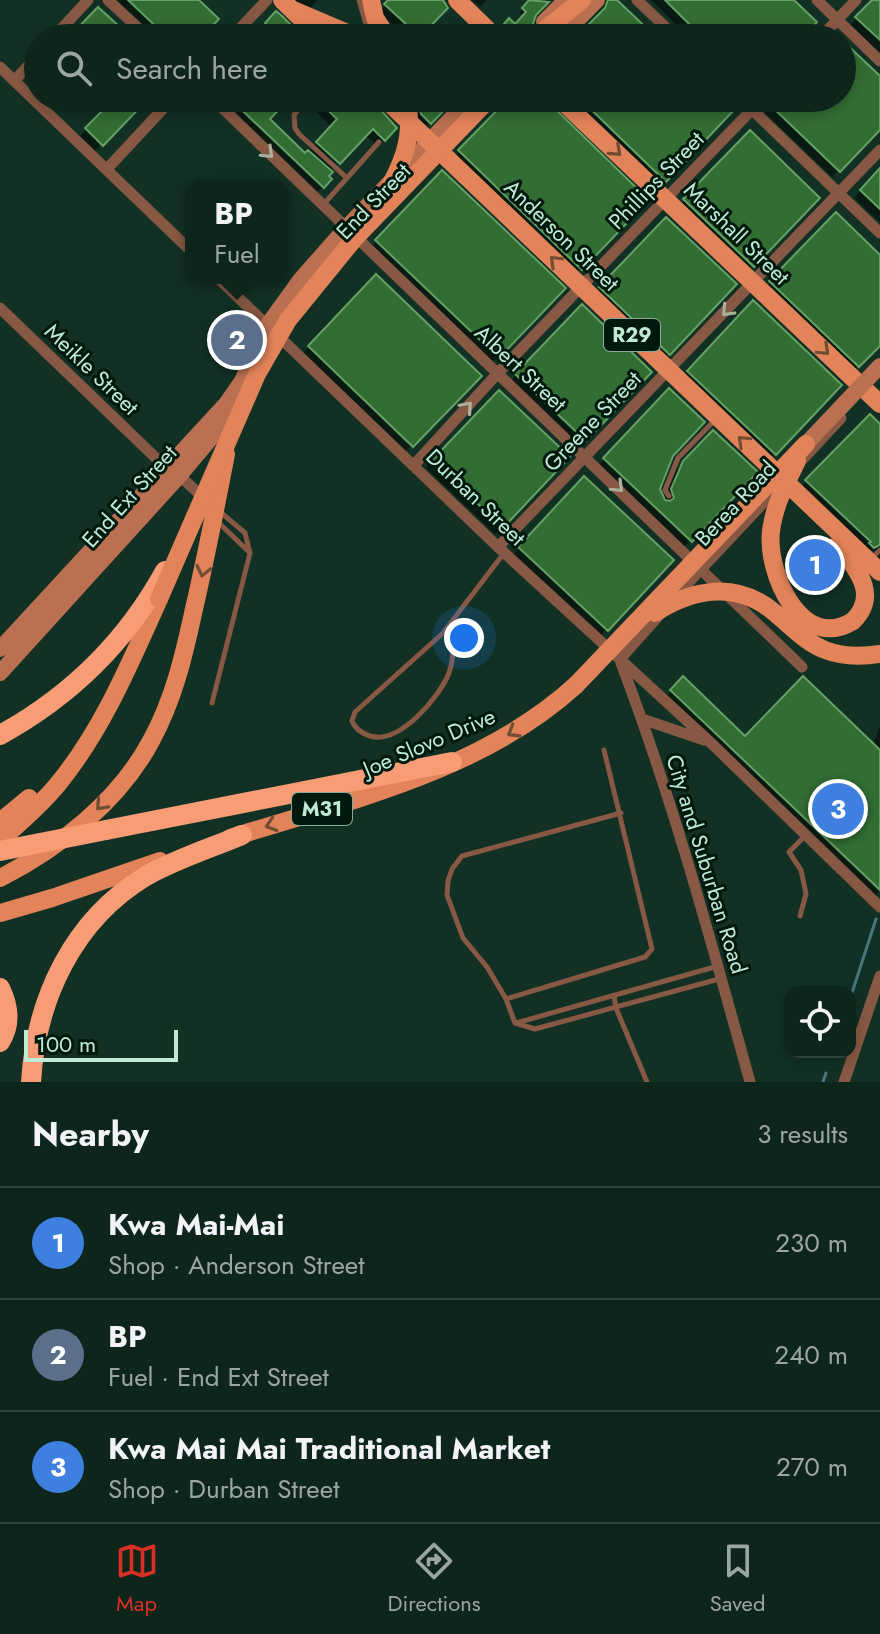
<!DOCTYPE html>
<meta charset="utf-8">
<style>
:root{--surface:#0e251b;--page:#172d24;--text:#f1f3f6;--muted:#9ba5a3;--line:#2e423a;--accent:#d93025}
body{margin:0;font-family:Jost,sans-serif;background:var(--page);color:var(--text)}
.controls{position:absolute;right:24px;bottom:24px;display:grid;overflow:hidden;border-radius:16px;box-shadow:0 4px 12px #0003}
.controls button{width:72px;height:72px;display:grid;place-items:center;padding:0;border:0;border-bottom:2px solid var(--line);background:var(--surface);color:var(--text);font:40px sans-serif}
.scale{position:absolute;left:24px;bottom:20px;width:154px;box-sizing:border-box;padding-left:8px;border:4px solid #bfebd5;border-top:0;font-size:22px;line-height:28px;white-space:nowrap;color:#bfebd5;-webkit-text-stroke:6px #00180d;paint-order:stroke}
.you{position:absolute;left:464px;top:638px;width:28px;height:28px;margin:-20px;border:6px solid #fff;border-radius:50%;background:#1a73e8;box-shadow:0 0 0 12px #1a73e833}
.badge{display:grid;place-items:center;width:52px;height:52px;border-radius:50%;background:var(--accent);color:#fff;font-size:26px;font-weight:700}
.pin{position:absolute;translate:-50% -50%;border:4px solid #fff;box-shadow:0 2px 8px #0006}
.popup{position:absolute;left:185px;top:180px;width:104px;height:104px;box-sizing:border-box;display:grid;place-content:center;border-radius:16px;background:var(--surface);filter:drop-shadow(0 2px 6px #0005);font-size:26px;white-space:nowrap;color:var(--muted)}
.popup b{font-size:30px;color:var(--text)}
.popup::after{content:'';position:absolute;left:50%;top:100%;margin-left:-16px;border:16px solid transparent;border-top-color:var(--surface)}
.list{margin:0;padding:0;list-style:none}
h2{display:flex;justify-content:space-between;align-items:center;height:104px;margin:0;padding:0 32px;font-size:34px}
h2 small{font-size:26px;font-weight:400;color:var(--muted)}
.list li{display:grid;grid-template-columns:52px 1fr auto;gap:24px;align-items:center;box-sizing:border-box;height:112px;padding:0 32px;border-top:2px solid var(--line)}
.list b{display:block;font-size:30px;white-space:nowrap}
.list p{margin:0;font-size:26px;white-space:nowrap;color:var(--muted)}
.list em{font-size:26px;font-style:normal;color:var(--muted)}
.icon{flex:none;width:44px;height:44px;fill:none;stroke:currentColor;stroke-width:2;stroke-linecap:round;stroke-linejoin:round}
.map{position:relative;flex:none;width:880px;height:1082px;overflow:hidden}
.search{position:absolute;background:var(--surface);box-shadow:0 4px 12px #0003;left:24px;right:24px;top:24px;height:88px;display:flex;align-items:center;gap:20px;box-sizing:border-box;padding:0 28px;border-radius:44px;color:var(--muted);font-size:30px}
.sheet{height:440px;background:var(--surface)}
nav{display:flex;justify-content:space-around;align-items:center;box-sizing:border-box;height:112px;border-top:2px solid var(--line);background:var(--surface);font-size:22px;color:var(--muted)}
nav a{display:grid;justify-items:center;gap:4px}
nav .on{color:var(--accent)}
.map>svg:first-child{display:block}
</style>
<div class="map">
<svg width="880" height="1082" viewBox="0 0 880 1082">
<rect width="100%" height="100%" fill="#123124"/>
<path fill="#0007" d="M114,0H203L200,3L199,38H154Z
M293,0H316L317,1L308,10Z
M391,0H438L445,8L416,38H407L379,12Z
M472,0H487L480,7Z
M532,0L546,2L534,14L531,23L519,38H509L501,30L509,21L515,27L524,17L519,13Z
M651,0H791L799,38H690Z
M874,0H880V53L850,25Z
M276,14L301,38H266L259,31Z
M842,43L880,79V127L832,177L765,113L779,98H842Z
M38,72V94L28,83Z
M56,98H69L63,104Z
M117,98H146L95,151L80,136Z
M216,98H287L267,119L305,156L332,127L302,98H365L384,140L377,146L365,134L329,172L327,176L330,179L316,193Z
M433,98H453L425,127L416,116Z
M511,98H541L646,200L574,275L453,158Z
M565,98H717L731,111L658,187Z
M750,132L818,198L746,272L677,207Z
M880,171V222L854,198Z
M442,173L563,288L491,364L370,248Z
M836,215L880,258V343L851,373L764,289Z
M666,220L734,284L662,360L594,295Z
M376,277L479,376L405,452L302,354Z
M753,303L839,385L768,460L682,379Z
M582,307L649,372L578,447L510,382Z
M669,391L657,490L664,501L676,470L713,432L755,472L684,547L598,466Z
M499,392L567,457L495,534L426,468Z
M870,417L880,427V567L877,563L880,559L877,552L871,550L866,554L800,488Z
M584,479L671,560L600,636L513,555Z
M683,679L745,739L873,746L880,725V890L874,897L665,698Z"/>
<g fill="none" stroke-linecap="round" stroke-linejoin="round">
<path stroke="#45787e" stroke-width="3" d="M850,999L876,919
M832,1053L833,1052
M823,1082L826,1073"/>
</g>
<path fill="#326d33" stroke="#65a164" stroke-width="2" d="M128,0H199L219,19L201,38H168Z
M388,0H443L448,8L420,37L384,4Z
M529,0L549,2L536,15L533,24L523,36L517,38L503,25L509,18L515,24L526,12L522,8Z
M608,0H617L657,38H575L605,8Z
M665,0H794L817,22L802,38H703Z
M872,0H880V40L855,17Z
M98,7L132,38H68Z
M276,11L282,16L304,38H280L265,23Z
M842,40L880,76V130L840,172L770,105L777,98H842Z
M115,98H149L103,146L85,128Z
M229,98H290L270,119L305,153L308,150L333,172L329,176L332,179L324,188Z
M315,98H370L397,128L385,141L373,129L340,164L316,142L337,119Z
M431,98H456L431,124L421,114L420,109Z
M509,98H544L649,200L582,270L458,150Z
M579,98H719L733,111L666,182Z
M750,130L820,198L754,267L683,199Z
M880,168V209L860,190Z
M442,170L566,288L499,358L375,240Z
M836,212L880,255V346L859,367L769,281Z
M666,217L737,284L670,355L599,287Z
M376,274L482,376L413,447L308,346Z
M753,300L842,385L776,455L687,371Z
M582,304L652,372L586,441L515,374Z
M669,388L705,422L673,456L660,489L665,500L670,501L674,498L671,489L683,461L713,430L758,472L692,542L603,458Z
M499,390L570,457L503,528L432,460Z
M870,414L880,424V545L874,548L869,543L871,542L805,480Z
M584,476L674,560L608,631L518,547Z
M683,676L745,736L803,676L880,750V890L670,690Z"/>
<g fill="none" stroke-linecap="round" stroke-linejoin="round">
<path stroke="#875844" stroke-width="5" d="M359,0L370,38
M307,99L294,115L295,128L299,134L347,178
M86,105L94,98
M323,205L379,142
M245,369L227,347L228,340L248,308
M669,496L665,490L678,458L715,420
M216,520L249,552
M872,558L880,550
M452,623C453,641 455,656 449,673C439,698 399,745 370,736C361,733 355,729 352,721L355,712L443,633L504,553
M212,703L250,553L245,533L218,510
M621,813L462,856L452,869L448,881L447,895L463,938L487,967L506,999L515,1023L535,1029L719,979
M800,916L806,894L801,870L789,852L805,836
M614,996L616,1008L647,1082
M506,999L645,957L652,949L604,750
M516,1023L718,966"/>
<path stroke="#875844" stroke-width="11" d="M108,0L149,38
M637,0L677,38
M817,0L880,61
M53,38L88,0
M231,38L267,0
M820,38L856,0
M0,67L191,251
M14,81L38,55
M212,98L802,667
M740,98L880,233
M107,169L173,98
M218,278L498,547L709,741L880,907
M0,308L157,459L170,467L207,501
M804,458L841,418
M414,465L497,374L763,98
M498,547L880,150
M673,599L782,483
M620,659L662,612
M621,663C673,800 711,941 750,1082
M642,719L704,740
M844,1082L880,976"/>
<path stroke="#ba7051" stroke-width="16" d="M544,22L566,0
M560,38L597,0
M0,649L226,404L242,381L267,326L301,279L346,228L471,98
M0,673L179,476L241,402"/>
<path stroke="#e28359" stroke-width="18" d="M282,0L321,38
M371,0L375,18L388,38
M457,0L496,38
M291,9L359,38
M535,38L582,0
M384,98L880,572
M559,98L880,404
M838,544C856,569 880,594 853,621
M0,822L29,798
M230,838C348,801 482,771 576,685
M0,841C20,822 41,805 58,784C103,729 130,663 159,599
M0,878C59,848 119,801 151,741C174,699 184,655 194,609C206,557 216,506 226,454
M0,913L52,898L160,861"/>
<path stroke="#f89c75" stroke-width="20" d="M0,735C71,696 126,642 165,571
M106,830L452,762
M0,988C9,1007 11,1024 0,1042
M31,1082C36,999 73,920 146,876C176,859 211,848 242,835"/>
<path stroke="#ba7051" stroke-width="16" d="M806,444L880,366"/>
<path stroke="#e28359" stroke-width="18" d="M381,201C401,169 416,136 406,98
M797,461C786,483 774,506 771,531C766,572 801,653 853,621
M159,599L257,374L288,320L354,239L490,98
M655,613C694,588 738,581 775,613C791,626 805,642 825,650C843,657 861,657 880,654
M576,685L806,444"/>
<path stroke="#f89c75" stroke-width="20" d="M0,851L106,830"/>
</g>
<defs><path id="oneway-chevron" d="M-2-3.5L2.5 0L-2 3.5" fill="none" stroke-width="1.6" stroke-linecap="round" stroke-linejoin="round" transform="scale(2)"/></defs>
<g stroke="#714e33">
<use href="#oneway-chevron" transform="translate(616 151) rotate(43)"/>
<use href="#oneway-chevron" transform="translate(555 261) rotate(-136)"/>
<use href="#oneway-chevron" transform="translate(824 350) rotate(44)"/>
<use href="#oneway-chevron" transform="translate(743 441) rotate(-136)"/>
<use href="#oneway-chevron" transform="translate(203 571) rotate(103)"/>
<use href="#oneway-chevron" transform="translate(513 732) rotate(149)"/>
<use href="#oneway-chevron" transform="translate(101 805) rotate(133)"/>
<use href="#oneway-chevron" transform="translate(271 825) rotate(162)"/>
</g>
<g stroke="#a9b09b">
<use href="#oneway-chevron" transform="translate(268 153) rotate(44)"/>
<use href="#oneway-chevron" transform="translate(727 311) rotate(134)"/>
<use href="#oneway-chevron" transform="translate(467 407) rotate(-48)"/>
<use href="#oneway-chevron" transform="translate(618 487) rotate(44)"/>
</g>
<g text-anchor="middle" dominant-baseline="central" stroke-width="6" stroke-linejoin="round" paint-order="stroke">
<g fill="#00180d" stroke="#86ac99" stroke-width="2">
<rect x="604" y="319" width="56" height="32" rx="6"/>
<rect x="292" y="793" width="60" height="32" rx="6"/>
</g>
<g font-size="20" font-weight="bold" fill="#bfebd5">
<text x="632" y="335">R29</text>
<text x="322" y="809">M31</text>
</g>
<g font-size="22" fill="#bfebd5" stroke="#00180d">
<text transform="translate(656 180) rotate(-46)">Phillips Street</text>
<text transform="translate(373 201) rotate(-46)">End Street</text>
<text transform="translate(737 233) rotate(44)">Marshall Street</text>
<text transform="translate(562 235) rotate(44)">Anderson Street</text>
<text transform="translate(521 368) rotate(43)">Albert Street</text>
<text transform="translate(92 369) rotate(44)">Meikle Street</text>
<text transform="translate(592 421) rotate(-46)">Greene Street</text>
<text transform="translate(129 496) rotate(-48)">End Ext Street</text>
<text transform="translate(476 497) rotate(44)">Durban Street</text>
<text transform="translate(735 503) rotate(-47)">Berea Road</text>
<text transform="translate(429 742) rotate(-23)">Joe Slovo Drive</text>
<text transform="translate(707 864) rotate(73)">City and Suburban Road</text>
</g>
</g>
</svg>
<div class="controls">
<button><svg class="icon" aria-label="locate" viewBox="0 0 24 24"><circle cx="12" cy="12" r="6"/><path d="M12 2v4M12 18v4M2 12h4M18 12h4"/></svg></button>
</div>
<div class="scale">100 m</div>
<div class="you"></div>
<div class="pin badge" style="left:815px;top:565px;background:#3f7fe0">1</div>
<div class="pin badge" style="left:237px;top:340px;background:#5c6f8a">2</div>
<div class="popup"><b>BP</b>Fuel</div>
<div class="pin badge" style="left:838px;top:809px;background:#3f7fe0">3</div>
<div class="search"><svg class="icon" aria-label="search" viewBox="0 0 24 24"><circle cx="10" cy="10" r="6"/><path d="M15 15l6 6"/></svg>Search here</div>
</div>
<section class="sheet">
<h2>Nearby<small>3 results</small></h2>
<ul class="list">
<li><span class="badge" style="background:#3f7fe0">1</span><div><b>Kwa Mai-Mai</b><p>Shop · Anderson Street</p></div><em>230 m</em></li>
<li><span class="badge" style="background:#5c6f8a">2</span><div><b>BP</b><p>Fuel · End Ext Street</p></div><em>240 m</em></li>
<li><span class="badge" style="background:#3f7fe0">3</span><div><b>Kwa Mai Mai Traditional Market</b><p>Shop · Durban Street</p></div><em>270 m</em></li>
</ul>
</section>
<nav>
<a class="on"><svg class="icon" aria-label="map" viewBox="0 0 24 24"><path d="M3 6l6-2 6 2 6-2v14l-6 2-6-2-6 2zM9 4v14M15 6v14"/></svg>Map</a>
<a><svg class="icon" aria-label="directions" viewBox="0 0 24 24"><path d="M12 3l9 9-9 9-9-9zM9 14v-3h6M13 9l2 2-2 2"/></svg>Directions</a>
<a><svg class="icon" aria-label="saved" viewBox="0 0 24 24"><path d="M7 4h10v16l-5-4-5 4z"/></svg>Saved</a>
</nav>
